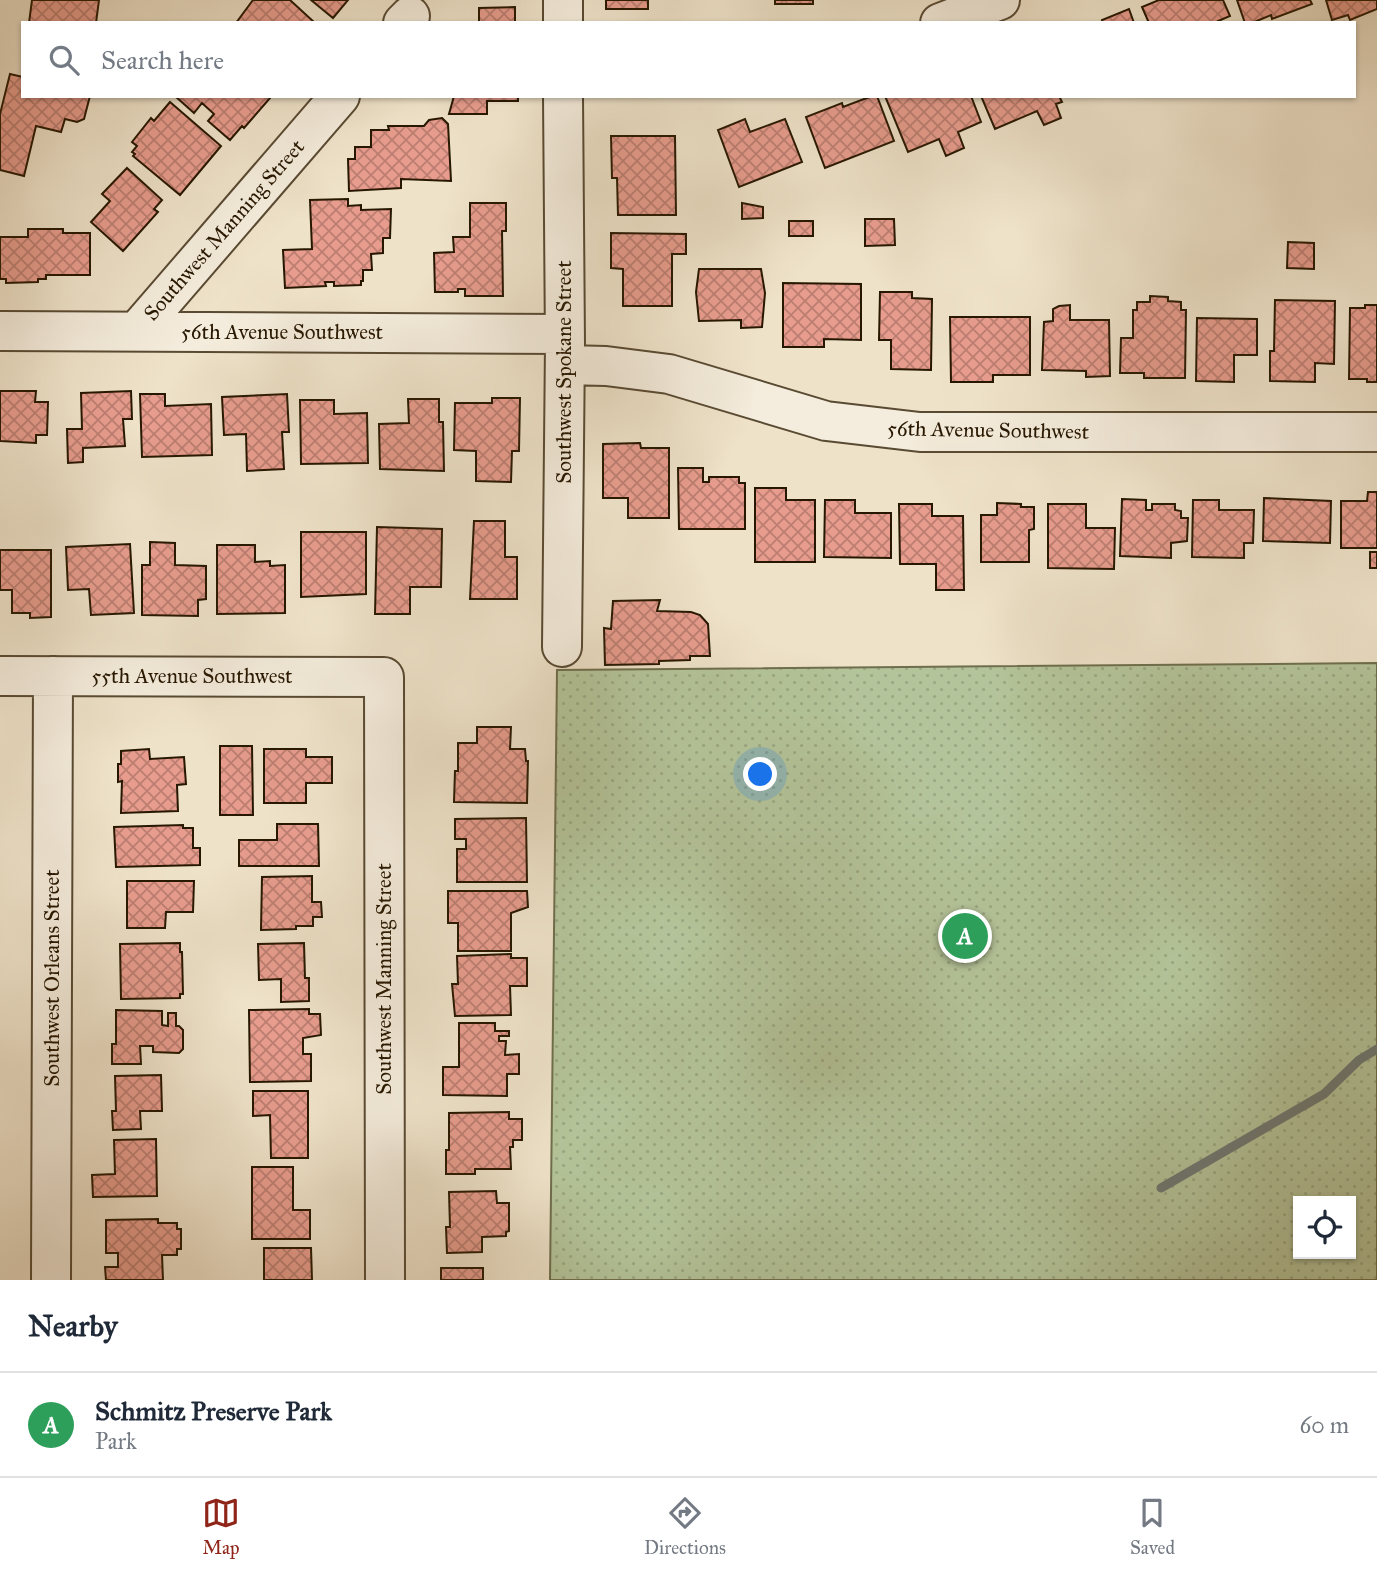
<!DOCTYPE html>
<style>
:root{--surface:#fff;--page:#f6f6f7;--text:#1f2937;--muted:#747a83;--line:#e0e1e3;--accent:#8f2418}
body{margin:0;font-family:"IM FELL Great Primer",serif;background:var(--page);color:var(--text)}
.controls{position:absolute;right:21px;bottom:21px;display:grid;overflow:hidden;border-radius:0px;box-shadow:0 2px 5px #0004}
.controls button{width:63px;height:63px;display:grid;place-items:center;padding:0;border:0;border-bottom:2px solid var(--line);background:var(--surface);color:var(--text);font:35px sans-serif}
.you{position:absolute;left:761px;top:775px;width:24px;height:24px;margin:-18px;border:5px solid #fff;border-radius:50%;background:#1a73e8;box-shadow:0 0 0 10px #1a73e833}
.badge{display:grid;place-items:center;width:46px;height:46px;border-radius:50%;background:var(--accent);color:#fff;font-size:23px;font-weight:700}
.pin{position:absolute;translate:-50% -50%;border:4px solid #fff;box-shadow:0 2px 7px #0006}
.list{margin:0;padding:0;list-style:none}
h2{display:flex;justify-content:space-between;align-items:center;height:91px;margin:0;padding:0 28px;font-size:30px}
h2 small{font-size:23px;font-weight:400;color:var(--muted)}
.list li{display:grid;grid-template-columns:46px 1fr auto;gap:21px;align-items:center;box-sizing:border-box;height:105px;padding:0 28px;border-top:2px solid var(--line)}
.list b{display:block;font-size:26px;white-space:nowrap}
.list p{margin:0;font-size:23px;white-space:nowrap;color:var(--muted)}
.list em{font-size:23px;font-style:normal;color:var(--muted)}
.icon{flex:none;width:38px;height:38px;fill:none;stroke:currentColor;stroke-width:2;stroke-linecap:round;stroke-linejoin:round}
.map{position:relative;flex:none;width:1377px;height:1280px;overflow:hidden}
.search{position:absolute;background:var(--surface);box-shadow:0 2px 5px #0004;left:21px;right:21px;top:21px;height:77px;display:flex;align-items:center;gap:18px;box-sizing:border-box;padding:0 24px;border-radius:0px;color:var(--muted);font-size:26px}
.sheet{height:196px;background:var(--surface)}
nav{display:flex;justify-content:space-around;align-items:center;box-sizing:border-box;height:98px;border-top:2px solid var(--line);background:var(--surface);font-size:19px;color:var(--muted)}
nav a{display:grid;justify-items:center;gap:4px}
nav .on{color:var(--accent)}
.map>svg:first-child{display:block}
</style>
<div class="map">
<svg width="1377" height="1280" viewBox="0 0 1377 1280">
<defs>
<pattern id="park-dots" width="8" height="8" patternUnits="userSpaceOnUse" patternTransform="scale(1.75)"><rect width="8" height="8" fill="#b4c49a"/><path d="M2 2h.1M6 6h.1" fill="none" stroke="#9ba883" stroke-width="1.8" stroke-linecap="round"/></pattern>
<pattern id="building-cross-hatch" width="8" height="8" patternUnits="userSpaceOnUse" patternTransform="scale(1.75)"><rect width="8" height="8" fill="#e79c8d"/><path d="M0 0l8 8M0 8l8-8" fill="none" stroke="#bb7e71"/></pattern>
</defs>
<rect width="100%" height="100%" fill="#eee2c9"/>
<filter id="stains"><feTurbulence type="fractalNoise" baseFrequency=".00286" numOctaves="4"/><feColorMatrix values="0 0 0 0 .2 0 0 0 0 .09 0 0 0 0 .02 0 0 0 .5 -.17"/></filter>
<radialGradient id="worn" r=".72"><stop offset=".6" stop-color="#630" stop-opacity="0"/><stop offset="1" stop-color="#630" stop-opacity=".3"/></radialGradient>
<path fill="url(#park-dots)" stroke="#6e6e4d" stroke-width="2" fill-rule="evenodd" d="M1377,663V1280H550L557,670ZM1298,1201H1351V1254H1298Z"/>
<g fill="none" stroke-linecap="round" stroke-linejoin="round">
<path stroke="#6f7974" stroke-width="9" d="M1161,1188L1324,1094L1359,1060L1377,1049"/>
</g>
<path fill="url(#building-cross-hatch)" stroke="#271700" stroke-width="2" d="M32,0H99L96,23H29Z
M253,0H290L315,23H236Z
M311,0H348L333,18Z
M606,0H648V9H606Z
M775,0H813V4H775Z
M1159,0H1223L1230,16L1218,21L1219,23H1149L1142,7Z
M1237,0H1310L1312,4L1272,19L1271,15L1252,23H1245Z
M1326,0H1377V9L1350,20L1348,15L1332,20Z
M515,7V23H479V8Z
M1129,9L1134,23H1103L1102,20Z
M10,74L23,77V96H90L84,119L77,122L65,119L61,132L36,126L24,176L0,170V114Z
M175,96H268L270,98L244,128L242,126L230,140L208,121L214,114L202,103L194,113Z
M454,96H518V101H487V114H449Z
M872,96H877L894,141L825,168L806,117L842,103L843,107Z
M885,96H971L981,122L958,132L964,148L946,156L939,139L908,152Z
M981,96H1059L1062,102L1056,104L1061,118L1044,125L1037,111L995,129Z
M170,102L221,146L180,195L133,156L135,154L132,152L137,146L132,142L151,118L154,121Z
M442,118L448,124L451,181L401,179V188L349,191L348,159H355V147H371V130H389L388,126H424L429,120Z
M745,119L750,132L785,119L802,162L739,187L718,130Z
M611,136H675L676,215H618L617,178H612Z
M127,168L162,200L154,209L158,212L123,251L91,222L110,201L102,194Z
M348,199V206L361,205V210L391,209L390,238H383V253L371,254L372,270H363V281H361V285L334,286V282H325L326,286L285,288L283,250L312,249L310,200Z
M470,203H506V231H502L503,296H465V289H458V292H435L434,253L454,252L453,237H470Z
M742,203L763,207V218L742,219Z
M865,219H894L895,245L865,246Z
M789,221H813V236H789Z
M28,229H63V233H90V275H46V279H38V282L6,283V279H0V237H28Z
M611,233L686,234V254H672V306H623V269L611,268Z
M1288,242L1314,243V269L1287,268Z
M699,269H761L765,293L762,327L741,328V320L699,321L696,292Z
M783,283L861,284V340L824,339V347H783Z
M880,292H912V298L932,299L931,370L891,369V340H879Z
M1150,296L1168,297V301L1181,302V310H1186L1185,378H1144V373H1120L1121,338H1133V310H1137V302H1150Z
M1275,300L1335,301L1334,364L1315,363V382L1270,381V351H1274Z
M1070,305V320H1109L1110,376L1086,377V371L1042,370L1044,322L1053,321V309L1059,306Z
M1365,305H1377V382H1367V379H1349L1350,308H1365Z
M950,317H1030V375H993V382H951Z
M1197,318L1257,319V355H1234V382L1196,381Z
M0,391H36L35,402H48L47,435H36V443L0,441Z
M131,391L132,419H123L125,446L83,448V462L68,463L67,429H82L81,393Z
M140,394H165V406L211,404L212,455L142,457Z
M287,394L289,432H282L284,469L247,471L246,434L224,435L222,397Z
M492,398H520L519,451H512L511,482L476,481V451L454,450L455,403H492Z
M408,399H439V422H443L444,471L380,469L379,424L409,423Z
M300,400H334V414L367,413L368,463L301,464Z
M640,443L641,448H669V518H628V498H603V444Z
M678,468H703V482H709V477H739V483H745V529H679Z
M755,488H786V500H815V562H755Z
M1368,492H1377V548H1341V501H1367Z
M1264,498L1331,501L1330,543L1263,541Z
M1122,499L1146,500V510H1152V504H1175V510L1181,511V518H1188L1187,541L1171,543V558L1120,556Z
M825,500H855V513H891V558L824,557Z
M1193,500H1219V510H1254L1253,543H1244V558L1192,557Z
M997,503L1021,504V507H1034V529L1029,530V562H981V515H997Z
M899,504H932V516H963L964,590H936V564H900Z
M1048,504H1086V528H1115L1114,569L1048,568Z
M474,521H505V557H517V599H470Z
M377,527L442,529L441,587H410V614H375Z
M301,532H366V594L301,597Z
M150,542L175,543V565L206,566V599L198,600V616L142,615V565H150Z
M130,544L134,613L91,615L89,589L68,590L66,547Z
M217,545H255V562L270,561V566L285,565V613L217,614Z
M0,550H51V617L30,618V613H12V590H0Z
M1370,552H1377V568H1370Z
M660,600L657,611L691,612L700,615L708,624L710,656H690V660L659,661V664L605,665L604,628L611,629L613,601Z
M477,727H511L510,749H525L526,761H528L527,803L454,802L455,771H458V743H477Z
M220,746H252L253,815H220Z
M149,749L150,759L184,757L186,784L177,785L178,811L121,813L122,781L118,782V764H121V751Z
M264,749H306V757H332V783H306V803H264Z
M526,818L527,882H457V849H466V839H455V819Z
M277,824H318L319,866H239V840H277Z
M183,825V828H193V848H200V865L116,867L114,827Z
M312,876V902H321L322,917H313V926H296V929L261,930L262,877Z
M127,881H194L193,912H166L165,928H127Z
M448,891H527L528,907L511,913V951H458V923H448Z
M180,943V952H182L183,994H180V998L121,999L120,944Z
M304,943L305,978H309V1001L281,1002V979L259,980L258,944Z
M511,954V958H527V986H510L511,1015L455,1016L452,984H458L457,956Z
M309,1009V1014H320L321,1035L303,1038V1054H311V1081L250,1082L249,1010Z
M116,1010L162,1011V1025L168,1026V1013H176V1026H179L183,1030V1049L179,1053L153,1052V1046H140L141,1064H112V1044H116Z
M459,1023H495V1031H509V1036H499V1041H506L505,1055L519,1054V1074H507V1096L443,1095V1067H459Z
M161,1075L162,1111H140L141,1129L113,1130L112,1111H116L115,1076Z
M253,1091H308V1158H271L270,1115L253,1116Z
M509,1112V1119H522V1140H513V1147H510L511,1169H475V1174H446V1150H449V1113Z
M156,1139L157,1196L93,1197L92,1175L115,1174L114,1140Z
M252,1167H293V1210H310V1239H252Z
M496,1191L497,1203H509V1231L506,1232V1236L482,1237V1252L447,1253L446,1227H450L449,1192Z
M158,1219V1223H177V1229H181V1249H177V1255H162L163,1280H106L105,1267H118V1253H106V1220Z
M264,1248H311L312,1280H264Z
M441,1268H483V1280H441Z"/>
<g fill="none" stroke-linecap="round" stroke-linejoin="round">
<defs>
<path id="minor" d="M403,23L410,16
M563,23V0
M940,23L1000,0
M0,331L565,334
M137,331L340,96
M565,365L606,366L669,374L826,421L920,432H1377
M562,647L565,344L563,96
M0,676L384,677L385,1280
M51,1280L53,676"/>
</defs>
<use href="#minor" stroke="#594a32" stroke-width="42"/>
<use href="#minor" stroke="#f4ecdc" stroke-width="38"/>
</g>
<g text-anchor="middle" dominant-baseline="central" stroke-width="6" stroke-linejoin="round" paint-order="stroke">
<g font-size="21" fill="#271700" stroke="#f4ecdc">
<text transform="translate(224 230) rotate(-49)">Southwest Manning Street</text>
<text x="282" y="332">56th Avenue Southwest</text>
<text transform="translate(564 372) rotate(-90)">Southwest Spokane Street</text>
<text transform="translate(988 430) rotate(1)">56th Avenue Southwest</text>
<text x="192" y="676">55th Avenue Southwest</text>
<text transform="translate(52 978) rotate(-90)">Southwest Orleans Street</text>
<text transform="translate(384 979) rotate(-90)">Southwest Manning Street</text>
</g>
</g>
<rect width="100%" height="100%" filter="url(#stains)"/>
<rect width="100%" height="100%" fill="url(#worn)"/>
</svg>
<div class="controls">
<button><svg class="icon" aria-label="locate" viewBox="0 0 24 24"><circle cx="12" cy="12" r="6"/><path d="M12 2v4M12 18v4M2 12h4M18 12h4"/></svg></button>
</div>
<div class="you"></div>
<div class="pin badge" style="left:965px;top:936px;background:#2e9e5b">A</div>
<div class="search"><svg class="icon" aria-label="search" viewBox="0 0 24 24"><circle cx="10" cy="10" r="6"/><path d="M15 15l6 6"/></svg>Search here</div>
</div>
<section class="sheet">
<h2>Nearby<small></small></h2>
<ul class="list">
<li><span class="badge" style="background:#2e9e5b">A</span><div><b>Schmitz Preserve Park</b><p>Park</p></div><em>60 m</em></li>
</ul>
</section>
<nav>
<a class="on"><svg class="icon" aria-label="map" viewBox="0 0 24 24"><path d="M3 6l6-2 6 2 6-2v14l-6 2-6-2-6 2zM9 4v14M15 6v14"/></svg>Map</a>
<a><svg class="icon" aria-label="directions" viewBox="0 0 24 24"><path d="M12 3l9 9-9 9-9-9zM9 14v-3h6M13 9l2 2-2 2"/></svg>Directions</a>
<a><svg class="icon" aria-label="saved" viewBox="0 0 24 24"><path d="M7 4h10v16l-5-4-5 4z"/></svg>Saved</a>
</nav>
